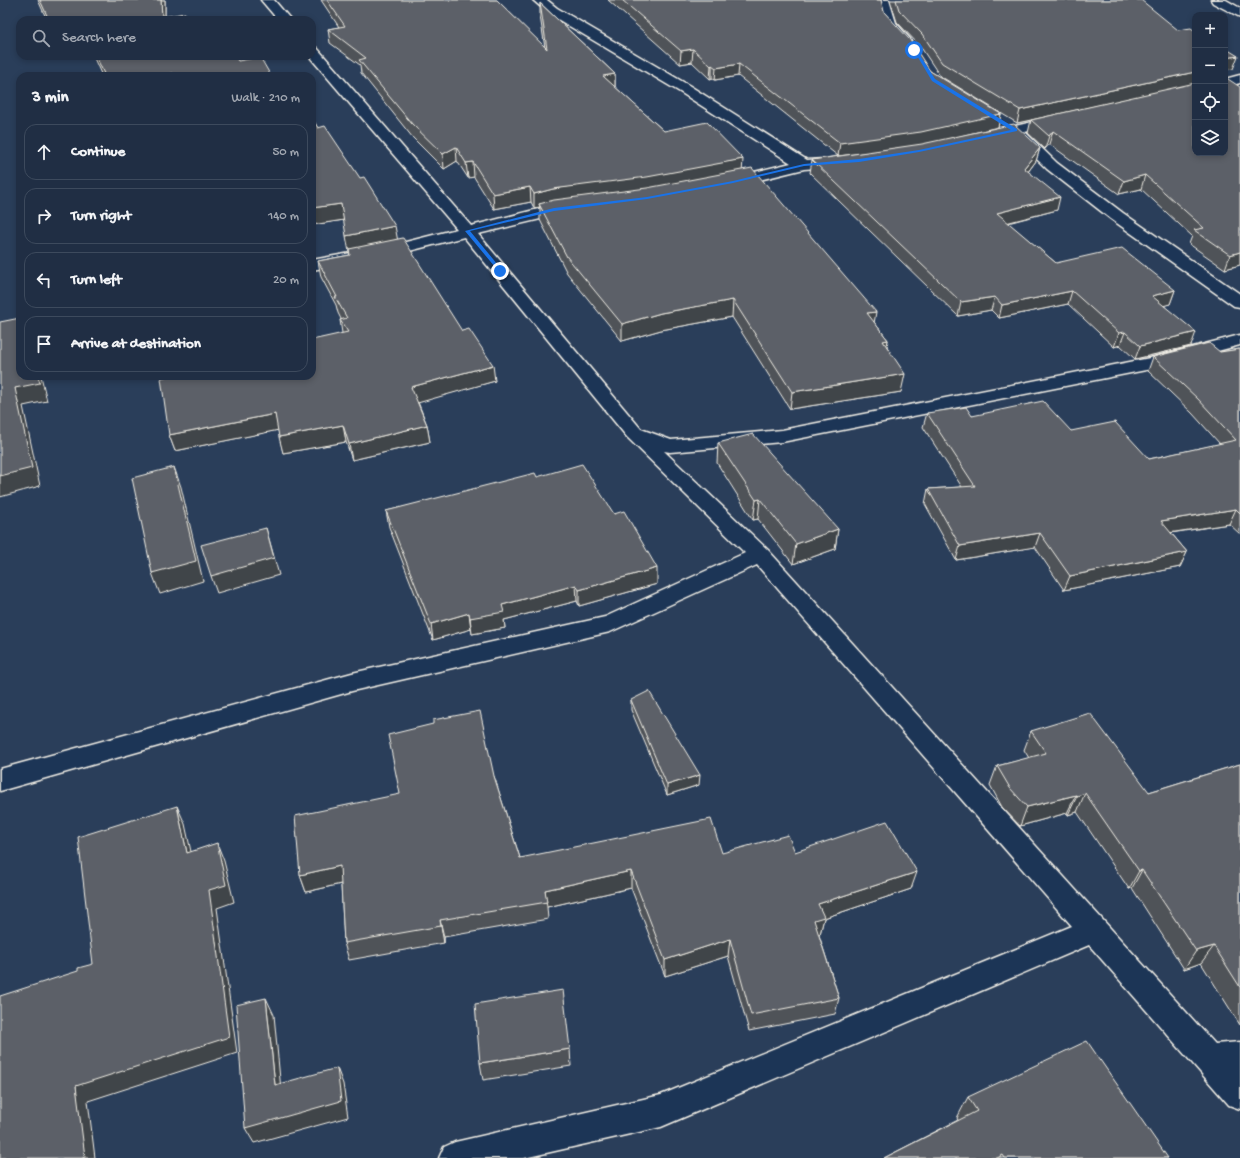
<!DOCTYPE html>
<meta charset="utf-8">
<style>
:root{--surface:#202e44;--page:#2d3a4f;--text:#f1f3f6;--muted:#a2a8b2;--line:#3d4a5d}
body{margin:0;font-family:"Gochi Hand",sans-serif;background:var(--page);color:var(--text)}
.controls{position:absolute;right:12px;top:12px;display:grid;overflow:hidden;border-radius:8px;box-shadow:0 2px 6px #0003}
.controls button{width:36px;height:36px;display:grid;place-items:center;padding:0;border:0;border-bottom:1px solid var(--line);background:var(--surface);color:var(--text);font:20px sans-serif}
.stop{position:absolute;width:12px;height:12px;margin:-9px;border:3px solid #1a73e8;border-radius:50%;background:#fff}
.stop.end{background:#1a73e8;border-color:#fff;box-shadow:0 1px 4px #0008}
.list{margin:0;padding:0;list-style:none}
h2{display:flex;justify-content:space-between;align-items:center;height:52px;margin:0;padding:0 16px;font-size:17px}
h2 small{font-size:13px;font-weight:400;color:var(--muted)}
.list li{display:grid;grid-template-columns:26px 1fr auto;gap:12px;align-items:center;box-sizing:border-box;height:56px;margin:0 8px 8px;padding:0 8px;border:1px solid var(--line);border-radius:12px}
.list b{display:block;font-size:15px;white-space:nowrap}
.list em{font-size:13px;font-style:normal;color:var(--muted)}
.icon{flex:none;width:22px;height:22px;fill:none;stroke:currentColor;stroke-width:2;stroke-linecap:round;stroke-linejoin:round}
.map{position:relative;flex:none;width:1240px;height:1158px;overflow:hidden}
.search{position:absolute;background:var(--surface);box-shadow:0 2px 6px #0003;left:16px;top:16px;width:300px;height:44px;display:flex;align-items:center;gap:10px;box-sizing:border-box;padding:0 14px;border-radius:12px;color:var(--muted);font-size:15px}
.panel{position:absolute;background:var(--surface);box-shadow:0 2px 6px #0003;left:16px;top:72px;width:300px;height:308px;border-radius:12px}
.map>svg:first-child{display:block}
</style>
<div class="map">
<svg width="1240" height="1158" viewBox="0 0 1240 1158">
<rect width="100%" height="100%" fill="#2a3e5a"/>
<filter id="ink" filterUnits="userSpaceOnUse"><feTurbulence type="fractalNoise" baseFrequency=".025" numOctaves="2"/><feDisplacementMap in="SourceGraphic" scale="8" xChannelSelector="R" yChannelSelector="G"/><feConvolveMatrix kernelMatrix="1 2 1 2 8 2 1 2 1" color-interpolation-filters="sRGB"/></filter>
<g filter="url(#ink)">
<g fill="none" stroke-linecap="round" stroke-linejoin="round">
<defs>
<path id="minor" d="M261,0H274L291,20H278Z
M533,0H547L557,8L690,86L807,160L842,158L847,159L849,162L847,165L842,166L804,169L731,187L726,185L723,182L726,179L791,163L680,92L549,14Z
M877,0H889L896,23L911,40L910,43H900L884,24Z
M1211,0H1226L1240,8V17L1213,3Z
M312,47L317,48L471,226L554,205L568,203L574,205L576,208L574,211L478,234L641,429L671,440L782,430L1150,358L1240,335V345L1151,369L782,442L670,452L664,451L768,550L1215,1044L1240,1042V1109L1229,1105L1089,945L661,1127L524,1158H439L444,1147L455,1142L661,1095L1072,926L757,565L610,632L352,691L0,791V769L352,673L605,617L745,553L627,437L464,237L390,256L312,270V260L390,246L457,229L309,56H312Z
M1240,75V83L1225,87V79Z
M1058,116L1063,117L1065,120L1063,123L1025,132L1057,163L1123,213L1240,294V307L1234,306L1111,219L1047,169L1012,135L990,140L985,139L983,136L985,133Z"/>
</defs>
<use href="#minor" stroke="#f4f1e8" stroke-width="3"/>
<use href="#minor" fill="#1d3557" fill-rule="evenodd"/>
</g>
<path fill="#4f5359" stroke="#f4f1e8" d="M38,0H165V17L189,20H47Z
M321,0H497L545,48L540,16V3L615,74V87L664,131L743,170L874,322L888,340L887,346L901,392L790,409L732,317L661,330L622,341L567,273L540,220V207L534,208L531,202L494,209L474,177L468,178L457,161L444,169L413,138L361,73L360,65L330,43L328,29L339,27Z
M608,0H881L884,12L930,71L1001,114L998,127L1040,148L1036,161L1028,172L1057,210L1008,223L1056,263L1175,290L1170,304L1164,305L1191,346L1135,359L1120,345L1114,347L1068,304L999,318L991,310L958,316L810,173L812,160L838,156L738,76L715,80L712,78L710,79L692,62L680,64Z
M890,0H1141L1195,153L1240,87V265L1225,269L1189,244L1192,236L1141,189L1119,194L1049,144L1045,149L1028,133L1031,120L1017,123L940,76L920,46L897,22Z
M93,56H235L238,61L271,76H102Z
M312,118L318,128L397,239L495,381L418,402L427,425L430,442L352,460L346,442L283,453L278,430L175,451L169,435L312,376L342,333L340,320L341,319L338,313L336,305L321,277L318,261L350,255L344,220L312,225Z
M1240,349V534L1229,524L1171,533L1187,552L1180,567L1064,590L1035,547L956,560L925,504L928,489L962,487L923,427L927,413L972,416L1071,431L1149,459L1220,444L1192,413L1148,371L1153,357L1220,352Z
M718,443L838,529L835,549L793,564L758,519L753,520L717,463Z
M537,477L657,584L579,606L577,601L504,620L505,628L472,634L471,629L433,640L389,527L386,511Z
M631,700L699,785L667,795L631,710Z
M1031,731L1149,792L1240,764V1025L1201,963L1184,969L1132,888L1129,889L1077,812L1068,815L1067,813L1020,826L1002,807L990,785L997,766L1029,758L1024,750Z
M494,776L520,858L795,852L911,889L824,918L820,934L819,935L839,998L835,1014L749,1031L728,956L665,976L631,888L547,907L548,919L444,937V943L349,960L344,943L341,884L306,892L300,875Z
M570,1049L571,1066L483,1080L480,1063Z
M968,1097L1168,1158H884L958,1120L957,1118Z"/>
<path fill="#404448" stroke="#f4f1e8" d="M161,0H165V20L162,17Z
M693,49L692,62L680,64L681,51Z
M1238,56L1233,69L1225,70V58Z
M739,64L738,76L715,80L716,68Z
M712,65V78L710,79L711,66Z
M1195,72V84L1031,120L1017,123L1020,110Z
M173,73L174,76H157Z
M615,74V88L603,76Z
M1001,114L998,127L919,146L838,156L840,143Z
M1053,131L1049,144L1045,149L1049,136Z
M456,147L457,161L444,169L443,154Z
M1040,148L1036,161L1021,181L1024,168Z
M743,159L742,173L647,192L539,204L540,207L534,208V194L553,189Z
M473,162L474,177L468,178L466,163Z
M1145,175L1141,189L1119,194L1124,181Z
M530,187L531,202L494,209L493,194Z
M1060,197L1057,210L994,226L997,213Z
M341,204L344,220L312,225V208Z
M395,226L398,242L349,252L346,236Z
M1240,252V265L1225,269L1230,255Z
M1175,290L1170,304L1148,310L1152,296Z
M1072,291L1068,304L999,318L1002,305Z
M995,297L991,310L958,316L961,302Z
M733,300L732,317L661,330L622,341V324L661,313Z
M876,312L873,329L867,313Z
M1125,332L1120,345L1114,347L1119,333Z
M1196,332L1191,346L1135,359L1140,346Z
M888,340L885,357L883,341Z
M493,365L495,381L414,404L411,387Z
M905,374L901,392L790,409L792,392Z
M38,376H41L47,401L23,406L40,486L0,497V476L15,388Z
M275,414L279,430L175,451L169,435Z
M343,425L346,442L283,453L279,437Z
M427,425L430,442L352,460L349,444Z
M174,467L181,487L203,581L160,594L152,573Z
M760,499L758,519L753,520L756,500Z
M1236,509L1229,524L1155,535L1161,521Z
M266,528L279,575L217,593L211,576Z
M838,529L835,549L793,564L796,544Z
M1040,533L1035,547L956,560L960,546Z
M1187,552L1180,567L1064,590L1070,576Z
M657,568V584L579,606V590Z
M576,585L577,601L504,620L505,628L472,634L470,618L502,605Z
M469,613L471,629L433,640L431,624Z
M700,775L699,785L667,795V785Z
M1085,793L1077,812L1068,815L1077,796Z
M1076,795L1067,813L1020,826L1027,807Z
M177,806L185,824L195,870L187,853Z
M217,843L224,861L234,902L217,908L237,1053L88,1101L95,1158H82L76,1086L209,890Z
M340,866L345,883L306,892L300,875Z
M1142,870L1132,888L1129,889L1139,871Z
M631,871V888L547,907L545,890Z
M917,872L911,889L824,918L820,934L810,937L818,904Z
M440,920L444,937V943L441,926Z
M730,939L728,956L665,976V960Z
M1214,946L1201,963L1184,969L1196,951Z
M266,998L274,1015L282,1101L275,1085Z
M337,1068L343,1084L348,1117L254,1143L245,1128Z"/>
<path fill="#5c6167" stroke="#f4f1e8" d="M40,0H161L162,17L185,13L189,20H49Z
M327,0H497L547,49L540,3L615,74L603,76L664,131L707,122L743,159L647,177L553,189L534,194L530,187L493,194L473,162L466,163L456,147L443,154L412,124L359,60L366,58L328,29L345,26Z
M622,0H881L884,12L910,40L930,71L1001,114L921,132L840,143L739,64L716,68L712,65L711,66L693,49L681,51Z
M896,0H1141L1178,30L1191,28L1195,31V72L1020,110L942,63L922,34L899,10Z
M1225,48L1238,56L1225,58Z
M96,56H235L238,61L260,57L271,76H174L173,73L157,76H105Z
M1225,77L1240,87V252L1230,255L1194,230L1204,228L1145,175L1124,181L1053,131L1049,136L1031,120L1195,83V153H1225Z
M312,118L318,128L325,126L360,178L364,177L395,226L346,236L341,204L312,208Z
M1014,124L1040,148L1024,168L1060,197L997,213L1056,263L1122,248L1175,290L1152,296L1196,332L1140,346L1125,332L1119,333L1072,291L1002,305L995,297L961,302L812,160L922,144Z
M752,168L876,312L867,313L888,340L883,341L905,374L792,392L733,300L661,313L622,324L567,257L539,204L554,200L647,188Z
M403,238L462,331L469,329L493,365L411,387L427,425L349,444L343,425L279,437L275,414L169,435L161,378L168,376H312V340L348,332L340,320L347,318L335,297H337L318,261L350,255L349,249Z
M20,318V376H38L40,383L15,388L32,468L0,476V322Z
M1209,343L1220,352L1240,349V513L1236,509L1161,521L1187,552L1070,576L1040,533L960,546L928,489L975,486L927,413L966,407L972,416L1043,401L1071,431L1115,422L1149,459L1236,440L1198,399L1153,357Z
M753,434L838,529L796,544L760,499L756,500L718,443Z
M582,464L614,514L624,511L657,568L579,590L576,585L502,605L504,612L470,618L469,613L431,624L386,511L535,473L537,477Z
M174,467L196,561L152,573L132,478Z
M266,528L274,558L211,576L201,545Z
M649,691L700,775L667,785L631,700Z
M480,711L494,776L520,858L711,819L722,853L788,835L795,852L887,821L917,872L818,904L824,917L814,920L839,998L751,1015L730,939L665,960L631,871L545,890L547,902L440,920L441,926L344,943L340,866L300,875L295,816L400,794L388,735L433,724V720Z
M1090,713L1149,792L1240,764V987L1214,946L1196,951L1142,870L1139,871L1085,793L1077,796L1076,795L1027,807L1010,788L997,766L1046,753L1031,731Z
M177,806L187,853L217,843L226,885L209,890L229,1037L76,1086L85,1157L82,1158H0V996L78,971V968L93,964L78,837Z
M563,990L570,1049L480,1063L475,1004Z
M266,998L275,1085L337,1068L341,1101L245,1128L236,1005Z
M1087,1041L1168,1158H1005L1003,1155L997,1158H884L977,1111L968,1097Z"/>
</g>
<path fill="#1a73e8" d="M913,49H916L935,79L1017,129V131L919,152L859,162L804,166L733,183L647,199L554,211L470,231L502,270L500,273L465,231L554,208L647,197L733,181L804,164L859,159L919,150L1011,130L932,81Z"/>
</svg>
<div class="controls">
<button>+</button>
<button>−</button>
<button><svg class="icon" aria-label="locate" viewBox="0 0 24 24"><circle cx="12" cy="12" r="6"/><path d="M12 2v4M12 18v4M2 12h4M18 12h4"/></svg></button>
<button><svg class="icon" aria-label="layers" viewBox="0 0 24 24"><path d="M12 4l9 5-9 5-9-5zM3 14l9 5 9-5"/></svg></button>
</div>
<div class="stop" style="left:914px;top:50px"></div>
<div class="stop end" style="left:500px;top:271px"></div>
<div class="search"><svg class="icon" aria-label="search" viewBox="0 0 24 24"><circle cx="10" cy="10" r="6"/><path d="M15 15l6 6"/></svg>Search here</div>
<section class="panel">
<h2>3 min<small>Walk · 210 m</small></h2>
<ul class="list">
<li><svg class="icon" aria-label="ahead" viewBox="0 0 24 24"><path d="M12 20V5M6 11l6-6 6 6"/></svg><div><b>Continue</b></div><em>50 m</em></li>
<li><svg class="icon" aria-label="right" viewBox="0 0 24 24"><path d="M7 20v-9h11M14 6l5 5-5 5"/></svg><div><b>Turn right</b></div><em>140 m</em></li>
<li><svg class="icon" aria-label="left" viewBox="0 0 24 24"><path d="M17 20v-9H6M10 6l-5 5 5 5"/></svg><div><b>Turn left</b></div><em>20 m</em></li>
<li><svg class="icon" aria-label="arrive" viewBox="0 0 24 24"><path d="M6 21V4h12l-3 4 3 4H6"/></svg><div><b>Arrive at destination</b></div></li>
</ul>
</section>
</div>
